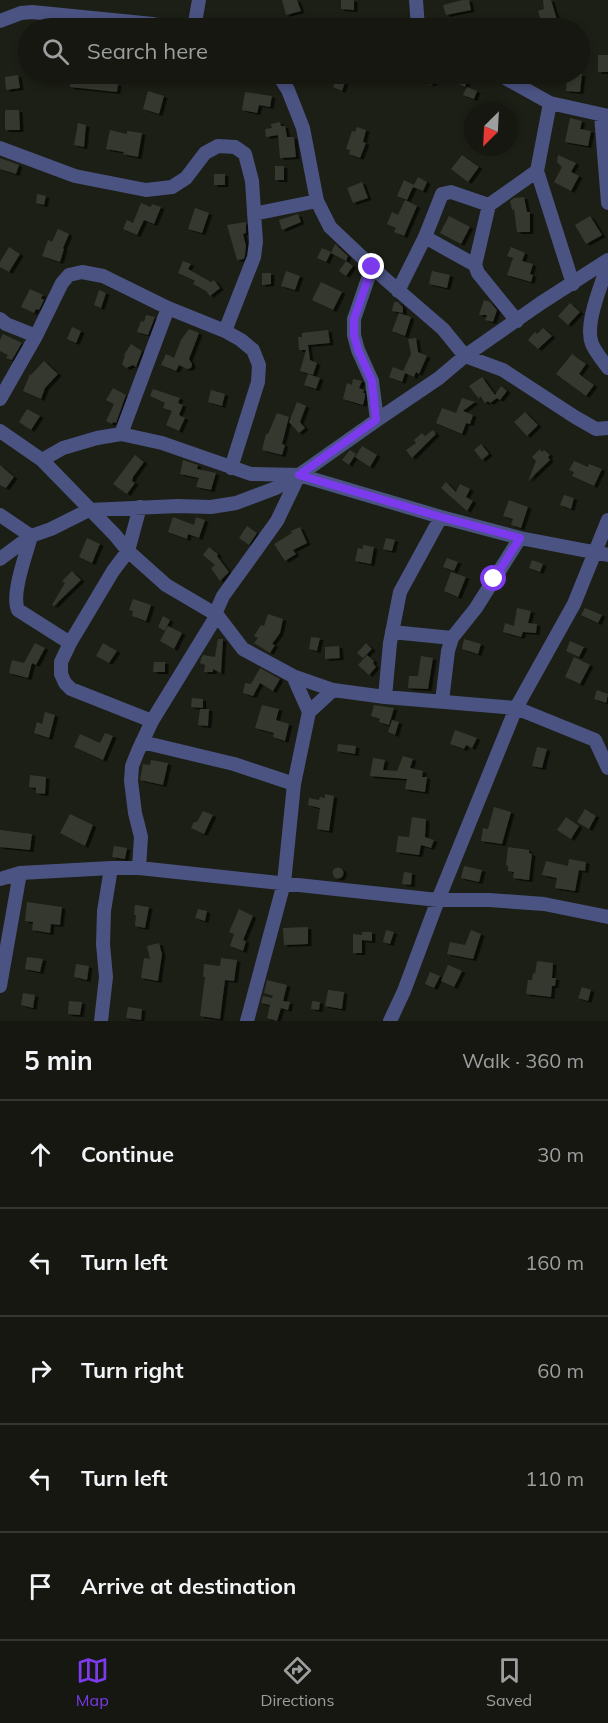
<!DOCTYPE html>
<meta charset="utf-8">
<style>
:root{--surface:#151710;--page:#1e2019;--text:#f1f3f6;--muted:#9d9f9f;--line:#343630;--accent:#7c3aed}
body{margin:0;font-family:Mulish,sans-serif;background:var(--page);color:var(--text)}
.compass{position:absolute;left:464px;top:102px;width:54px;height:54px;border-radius:50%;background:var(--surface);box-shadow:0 3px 9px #0003;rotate:204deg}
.stop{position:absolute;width:18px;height:18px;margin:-14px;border:4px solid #7c3aed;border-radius:50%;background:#fff}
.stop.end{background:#7c3aed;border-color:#fff;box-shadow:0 2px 6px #0008}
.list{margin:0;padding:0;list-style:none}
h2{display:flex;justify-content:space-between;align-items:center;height:78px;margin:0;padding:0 24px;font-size:26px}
h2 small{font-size:20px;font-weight:400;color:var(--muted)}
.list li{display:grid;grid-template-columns:39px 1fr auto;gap:18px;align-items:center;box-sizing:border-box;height:108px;padding:0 24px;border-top:2px solid var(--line)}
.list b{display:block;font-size:22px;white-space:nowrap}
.list em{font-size:20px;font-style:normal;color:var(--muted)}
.icon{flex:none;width:33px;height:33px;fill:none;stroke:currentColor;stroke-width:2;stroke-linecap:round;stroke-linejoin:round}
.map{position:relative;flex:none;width:608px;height:1021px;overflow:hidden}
.search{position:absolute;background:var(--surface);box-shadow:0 3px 9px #0003;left:18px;right:18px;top:18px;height:66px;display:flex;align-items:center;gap:15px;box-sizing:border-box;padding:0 21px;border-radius:33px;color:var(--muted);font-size:22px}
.sheet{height:618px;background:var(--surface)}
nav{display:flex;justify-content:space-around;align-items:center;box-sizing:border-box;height:84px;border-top:2px solid var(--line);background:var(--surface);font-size:16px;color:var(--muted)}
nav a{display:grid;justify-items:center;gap:3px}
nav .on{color:var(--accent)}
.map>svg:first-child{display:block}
</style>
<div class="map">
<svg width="608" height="1021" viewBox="0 0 608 1021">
<defs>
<filter id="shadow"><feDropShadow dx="3.5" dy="2" stdDeviation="0" flood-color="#0009"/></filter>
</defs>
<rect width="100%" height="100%" fill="#1c1f15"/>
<path fill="#35382e" filter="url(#shadow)" d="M282,0H297L301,11L286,15Z
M341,0H354V10L341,9Z
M463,0H469L471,10L446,15L443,5Z
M543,0H551L557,20L542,24L538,11L544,9Z
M271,19H289V27L271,26Z
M598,55H608V72H598Z
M425,74H439L442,79L430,85Z
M461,74H470L465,87L457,83Z
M567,74H582L580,92L566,91Z
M18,75L20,88L6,90L5,77Z
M337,75L346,79L342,91L333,87Z
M89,79L118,84L117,92L70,87V81H88Z
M467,87L477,91L474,99L463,95Z
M148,91L164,96L159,114L143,109Z
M245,92L272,96L270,107L259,105L257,113L242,110Z
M5,110H19L20,130H5Z
M570,118L582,121L580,129L591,131L588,146L565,142Z
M280,122L281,126H285L287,137H294L296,157L280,158L278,135L266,137L265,129L272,128L271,124Z
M78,123L86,125L84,147L74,145Z
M357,127L366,130L363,142L366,143L360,158L349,154L350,150L346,149L352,131L355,132Z
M110,130L127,134V131L142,133L138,157L123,154L124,152L106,149Z
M462,155L479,167L468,182L451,169Z
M558,155L576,163L571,172L579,176L571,191L554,182L562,167L557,162Z
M0,158L19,165L16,174L0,169Z
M275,166H284V180H275Z
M214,174H225V185H214Z
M418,177L427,182L423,191L413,187Z
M404,180L414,185L407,200L397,196Z
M362,182L368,198L353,203L347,188Z
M37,194L46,196L44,205L36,203Z
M524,197L527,212H530V232H517L514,209L512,210L510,201L514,198Z
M405,200L417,206L404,236L394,232L396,228L387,224L392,212L398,215Z
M141,203L151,207L152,204L161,207L154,224L144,220L137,235L123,229L127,220L133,223Z
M195,208L209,213L202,233L188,229Z
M298,214L301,222L282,230L279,220Z
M449,216L470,227L461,244L440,233Z
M590,216L602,235L586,244L575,225Z
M246,222V233L243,234L246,246L245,255L244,259L237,260L227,225Z
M58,229L69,234L63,248L64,249L60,262L42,256L48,240L52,242Z
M335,244L348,256L346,261L331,253Z
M9,247L20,254L9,272L0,267V262Z
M511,247L525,253L522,261L533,264L530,274L533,275L531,282L507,275L513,258L507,256Z
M322,248L331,252L326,262L317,258Z
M183,261L191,264L188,269L211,282L214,280L220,288L210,296L206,291L193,284L195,281L178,273Z
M346,261L353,266L346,276L339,271Z
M286,271L300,276L295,290L281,286Z
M432,271L450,275L447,288L429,284Z
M262,273H271V284L262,285Z
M321,282L342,292L333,310L312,300Z
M30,289L43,295L41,298L44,300L39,310L36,309L34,313L21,307Z
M99,290L106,293L101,308L94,305Z
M484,300L490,302L497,310L493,322L485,320L487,315H479Z
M394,302H398L403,307V313L392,311Z
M570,303L580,312L568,325L558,316Z
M399,313L411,317L405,336L392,331Z
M146,315L155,317L148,335L137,332L141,321L144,322Z
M72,327L81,331L76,343L67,339Z
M543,328L552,336L538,349L528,340L535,332L537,334Z
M189,329L199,333L189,359L192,364L191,368L187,369L179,365L176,371L161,365L166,354L174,358L181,340Z
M328,330L330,343L308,345L310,360L317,363L313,375L300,371L306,350H299L298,337H302V333Z
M3,334L22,343L12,360L6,358L8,355L0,351V340Z
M416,338L418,352L427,356L419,374L416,372L414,377L405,373L402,382L389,377L393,367L403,371L411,354L408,339Z
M131,344L142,351L136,367L133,365L126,368L122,364L125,356L124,355Z
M572,354L586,364L579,374L594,385L586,396L556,374Z
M44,361L58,374L45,388L41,399L23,391L30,374L31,375Z
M308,374L320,378L316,389L304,385Z
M482,377L495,395L501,386L507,391L500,400L497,398L490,403L488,401L485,403L480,396L479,399L469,386Z
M353,379L362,381L359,388L364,390L363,393H365V397L363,405L343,399L347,383L352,385Z
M113,388L126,395L116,423L113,422L112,424L106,421L114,404L106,400Z
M153,389L180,398L178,403L183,405L179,415L185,418L179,431L166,425L172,411L163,408L165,403L150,396Z
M211,390L225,394L222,406L208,402Z
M462,398L475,402L463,411L473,415L470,424L466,423L462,434L436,423L442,408L456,413Z
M297,402L306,406L300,422L305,428L299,433L289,422Z
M27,409L40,416L31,430L19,422Z
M525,412L538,425L527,436L514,422Z
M277,413L289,417L282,444L285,445L282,455L262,450L266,434H268Z
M433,430L436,434L412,458L406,450L416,443L414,440L422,433L425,436Z
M481,444L489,454L482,460L474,450Z
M362,446L377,455L370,467L355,457Z
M540,449L542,452L544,450L550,455L548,457L550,460L528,481L536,461L532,457Z
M350,450L356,454L349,465L342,460Z
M135,455L144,462L133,477L132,481L135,483L127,494L113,484Z
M183,460L198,465L197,469L216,473L211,490L196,487L199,478L180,474Z
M574,461L588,467L589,464L602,469L594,486L572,476L574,472L569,470Z
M0,465L14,477L6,488L0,485Z
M446,482L456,492L460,484L470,489L466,497L473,501L467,511L441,488Z
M564,495L574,498L571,509L560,505Z
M509,500L528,507L521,528L511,525L513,519L503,516Z
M173,517L194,525L196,517L205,520L199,538L188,534L187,539L168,532Z
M247,526L257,533L249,545L239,538Z
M300,527L307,543L293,550L296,554L285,561L274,544L292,533L291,531Z
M87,538L100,544L92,563L79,557Z
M386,538L395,540L392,551L383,549Z
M363,545L374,547L371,564L355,561L358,548L363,549Z
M209,547L218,554L217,556L229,572L220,581L211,568L215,565L203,555Z
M447,558L458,562L454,571L443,567Z
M532,560L543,564L540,572L529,568Z
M72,571L81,580L54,606L52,605L65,583L62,581Z
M451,572L466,577L458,597L444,591Z
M133,599L151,605L146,621L132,616L133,611L129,610Z
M517,608L531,611L528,623L537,624L536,633L523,632L521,637L503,632L505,623L514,626Z
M585,608L602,615L598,623L581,615Z
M268,614L283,619L280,633L272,644L275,645L270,653L254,643L258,638L254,636L261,625L264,626Z
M163,616L170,620L165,631L158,627Z
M168,626L182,633L174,649L160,641Z
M311,637L320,638L317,651L309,649Z
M218,639H223L221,673L213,669V672H204L205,665L200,663L201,659L203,655L215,657Z
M464,639L481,644L478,654L462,649Z
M570,641L584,647L579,657L566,651Z
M35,643L45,648L36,665L32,663L28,678L9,673L12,660L24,663Z
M103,643L117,651L109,663L96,656Z
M366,643L372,649L363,658L357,653Z
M339,646L340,658L325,659V647Z
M367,655L374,661L373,663L376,667L369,675L358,665Z
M421,656L433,658L428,689L408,688L409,676H418Z
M574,657L590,665L580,684L565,677Z
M154,662H165V672H153Z
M260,668L280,679L273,691L260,683L253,696L243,693L245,683L251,684Z
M597,690L608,694L606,703L594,699Z
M192,698L203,699V708L191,707Z
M262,705L279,709L276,720L289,724L285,741L273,737L274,733L255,728Z
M374,705L394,708L389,725L379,722L380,719L371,716Z
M200,709H209L208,726L198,725Z
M45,712L55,715L49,738L34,733L37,722L42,724Z
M392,720L399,722L395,735L388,732Z
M455,730L477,738L472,748L466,745L464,749L450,744Z
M105,733L113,736L103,760L74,747L80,734L100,743Z
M338,744L356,746L355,754L337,751Z
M537,747L547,749L542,768L532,766Z
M403,756L413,759L410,768L423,771L422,777H427L425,792L405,789L407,779L370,776L373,758L385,760L383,770L397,771Z
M151,760L168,763L163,785L140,780L143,764L150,765Z
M30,775L46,777L45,794L36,793V788L29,787Z
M325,794L334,796L329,831L317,829L320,808L308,805L309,798L319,800L320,797L325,798Z
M494,807L511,812L502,844L481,841L483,828L488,829Z
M585,809L596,816L589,829L577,822Z
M203,811L213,815L204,834L191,828L194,822H197Z
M70,814L93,825L85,846L60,833Z
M412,817L426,819L425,837L434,840L431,848L421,845L419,855L396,852L398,836L409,837Z
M566,817L579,826L571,839L557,830Z
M0,830L32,834L30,850L0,847Z
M114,846L127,848L125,859L112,857Z
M508,847L529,850V853L532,854L529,880L513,878L514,872L508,871V866L506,865Z
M569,859L586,862L585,871L579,870L575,891L555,888L557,878L542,875L546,861L568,866Z
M464,866L482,870L479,882L461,878Z
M332.5 873a5.5 5.5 0 1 1 11 0a5.5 5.5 0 1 1-11 0Z
M404,872L412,873L411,885L402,884Z
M27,902L62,907L60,925L51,924L50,933L32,930L33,922L25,921Z
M135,905L149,907L145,928L135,926L136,915H134Z
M198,909L207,911L205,921L195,918Z
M239,909L253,916L243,940L246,941L243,951L230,946L234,934L229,932Z
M308,927V944L284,945L283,928Z
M386,930L394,932L390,944L383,942Z
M471,930L481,934L473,959L447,954L450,942L465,945Z
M362,932H372V941L362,940V953H353V934L362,935Z
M159,943L162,954L158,981L141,978L144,958L150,959L147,946Z
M27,957L43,959L40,972L25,969Z
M221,958L237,960L234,981L225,980L220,1019L200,1016L205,977H203L204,964L220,966Z
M537,961L553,963L552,978H556L555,986H552L551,997L526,994L528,980H532L533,973L535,974Z
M76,964L89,966L87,980L74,977Z
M448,965L462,971L454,987L441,981Z
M430,972L440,976L434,988L425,984Z
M267,980L287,985L283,1001L290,1002L288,1010L281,1008L277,1021L267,1018L270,1005L261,1003L263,996L272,998L273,996L264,993Z
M582,987L591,990L588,1001L578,998Z
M328,990L344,992L342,1009L325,1006Z
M23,993L35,995L33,1008L21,1005Z
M69,1001L82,1002L80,1015L68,1014Z
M312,1001L320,1002L319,1010L311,1009Z
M128,1007L142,1009L141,1020L126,1018Z"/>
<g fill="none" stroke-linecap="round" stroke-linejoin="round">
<path stroke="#4a5382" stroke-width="14" d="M416,0L418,28
M0,21L21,13L32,12L153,24L173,28
M194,28L199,0
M278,74L288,90L303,128L317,201L330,227L384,278L443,329L465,356L503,370L575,417L596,429L608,428
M498,74L550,103L608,116
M550,103L537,171L573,284
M601,115L608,203
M0,148L75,176L146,190L172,187L186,178L205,153L218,146L235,147L245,154L252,181L256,242L254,257L225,331
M489,205L475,265L478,273L517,321
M254,214L317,201
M425,237L475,265
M608,264C602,284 584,324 592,344C596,353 603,361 608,368
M372,267L354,319V335L358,350L372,381L377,420
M398,291L425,237L442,194L451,192L489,205L537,171
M0,319L6,324L36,336
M0,399L36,336L62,283L69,275L82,272L103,276L168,308L225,331L241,340L253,350L259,365L258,382L231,468
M0,431L42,460L115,535L128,551L166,585L217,615L243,649L293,676L333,690L385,697L516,708L595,740L608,768
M121,434L168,308
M42,460L63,448L97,438L121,434L162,443L251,474L299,475L441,517L520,538L608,555
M140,507L128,551L113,571L70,643L61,662V674L65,683L71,689L152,721
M0,515L31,536C26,555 11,594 18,610L70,643
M0,559L31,536L51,529L89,510L178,506L211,507L236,503L276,488L299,475L377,420L439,378L465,356L541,303L608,260
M392,632L452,638
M293,676L309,712
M385,697L390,643L400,592L441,517
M442,701L448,651L452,638L476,608L520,538
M142,742L234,764L294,784
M139,868L141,837L135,813L131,781L132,766L138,751L152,721L217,615L216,612L223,596L277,521L299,475
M0,879L20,873L111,868H139L438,900H489L544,904L608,917
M0,986L20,873
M101,1021L106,977L103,944L104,911L111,868
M247,1021L284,883L294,784L309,712L333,690
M390,1021L404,991L438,900L516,708L574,604L608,520"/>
</g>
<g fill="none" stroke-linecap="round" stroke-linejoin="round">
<path stroke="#7c3aed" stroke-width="8" d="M372,267L354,319V335L358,350L372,381L376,420L299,475L441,517L520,538L494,579"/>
</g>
</svg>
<svg class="compass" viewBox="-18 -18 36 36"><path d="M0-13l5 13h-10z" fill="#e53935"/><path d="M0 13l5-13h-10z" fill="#9d9f9f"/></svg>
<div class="stop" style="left:494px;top:579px"></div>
<div class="stop end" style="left:372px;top:267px"></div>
<div class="search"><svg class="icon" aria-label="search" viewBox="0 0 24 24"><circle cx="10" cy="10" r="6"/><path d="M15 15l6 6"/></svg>Search here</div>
</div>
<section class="sheet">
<h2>5 min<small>Walk · 360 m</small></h2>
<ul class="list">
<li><svg class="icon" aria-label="ahead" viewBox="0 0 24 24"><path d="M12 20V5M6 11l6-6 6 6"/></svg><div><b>Continue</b></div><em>30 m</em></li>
<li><svg class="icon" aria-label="left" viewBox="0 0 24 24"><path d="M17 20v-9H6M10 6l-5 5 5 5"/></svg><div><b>Turn left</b></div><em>160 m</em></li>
<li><svg class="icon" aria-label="right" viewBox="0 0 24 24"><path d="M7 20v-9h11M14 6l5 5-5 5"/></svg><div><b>Turn right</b></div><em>60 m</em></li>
<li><svg class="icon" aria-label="left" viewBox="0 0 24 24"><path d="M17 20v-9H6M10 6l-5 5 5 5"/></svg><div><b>Turn left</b></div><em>110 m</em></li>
<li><svg class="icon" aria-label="arrive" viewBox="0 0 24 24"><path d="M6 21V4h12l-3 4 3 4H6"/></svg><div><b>Arrive at destination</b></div></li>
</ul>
</section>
<nav>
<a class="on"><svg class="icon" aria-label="map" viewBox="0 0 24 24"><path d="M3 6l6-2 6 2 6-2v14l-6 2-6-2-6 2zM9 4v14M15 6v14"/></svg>Map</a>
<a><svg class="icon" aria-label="directions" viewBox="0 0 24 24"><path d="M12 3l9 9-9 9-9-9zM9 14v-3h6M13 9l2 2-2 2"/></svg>Directions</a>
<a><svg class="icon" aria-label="saved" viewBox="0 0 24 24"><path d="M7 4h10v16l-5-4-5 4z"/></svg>Saved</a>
</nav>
